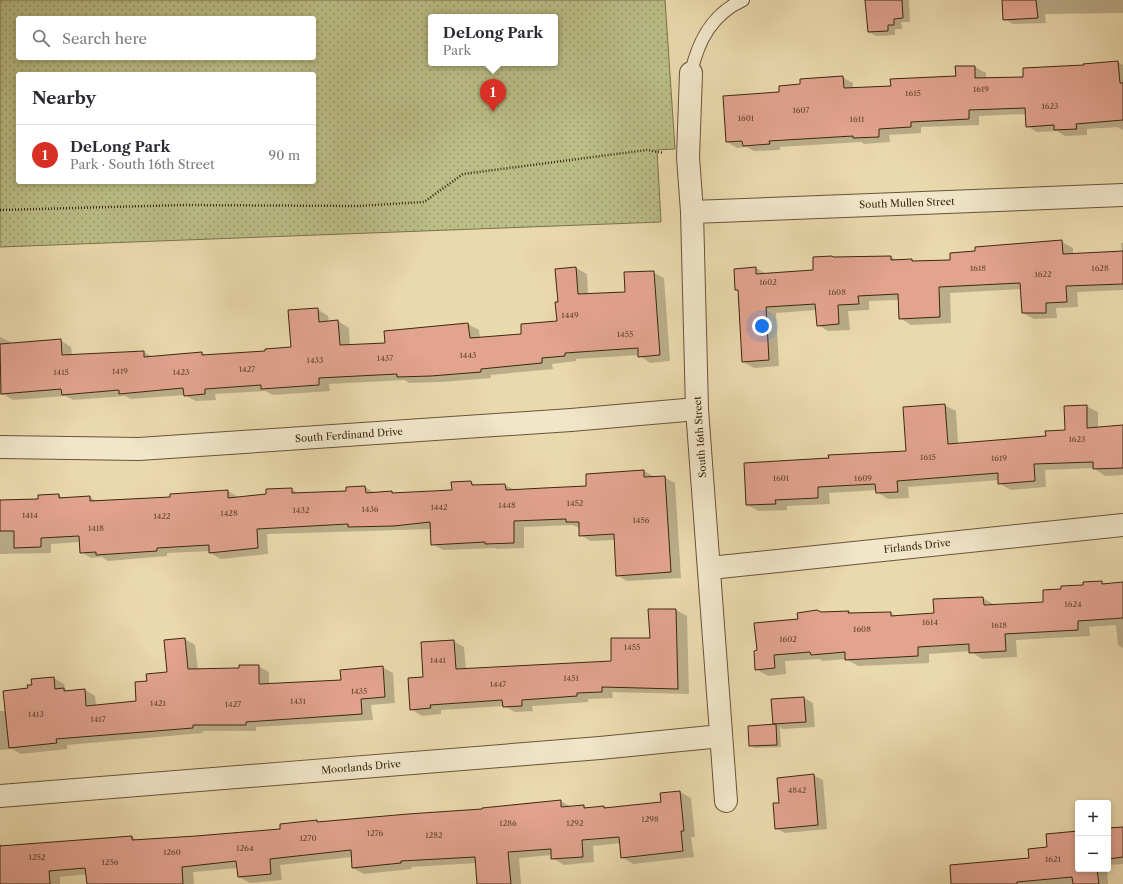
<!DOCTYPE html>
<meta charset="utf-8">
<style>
:root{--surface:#fff;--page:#f2f2f3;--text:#2b2b33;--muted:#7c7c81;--line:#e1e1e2;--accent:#d93025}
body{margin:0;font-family:"Libre Caslon Text",serif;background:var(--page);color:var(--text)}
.controls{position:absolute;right:12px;bottom:12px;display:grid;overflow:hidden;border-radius:4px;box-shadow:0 2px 6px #0003}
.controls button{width:36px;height:36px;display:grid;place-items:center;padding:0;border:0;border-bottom:1px solid var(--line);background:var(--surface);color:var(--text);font:20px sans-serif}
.you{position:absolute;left:762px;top:326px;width:14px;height:14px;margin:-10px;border:3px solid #fff;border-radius:50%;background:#1a73e8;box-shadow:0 0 0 6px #1a73e833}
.badge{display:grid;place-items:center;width:26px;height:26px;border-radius:50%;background:var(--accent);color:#fff;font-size:13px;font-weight:700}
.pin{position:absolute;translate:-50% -33px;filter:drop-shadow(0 1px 2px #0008)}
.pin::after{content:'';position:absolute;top:21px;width:14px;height:12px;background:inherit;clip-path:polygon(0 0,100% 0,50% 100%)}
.popup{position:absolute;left:428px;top:14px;width:130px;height:52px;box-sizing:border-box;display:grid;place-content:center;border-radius:4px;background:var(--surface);filter:drop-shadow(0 1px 3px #0005);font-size:13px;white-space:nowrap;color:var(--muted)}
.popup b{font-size:15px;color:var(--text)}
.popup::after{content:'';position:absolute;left:50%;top:100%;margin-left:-8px;border:8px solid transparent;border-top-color:var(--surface)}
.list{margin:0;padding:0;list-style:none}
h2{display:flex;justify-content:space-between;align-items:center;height:52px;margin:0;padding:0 16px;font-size:17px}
h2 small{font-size:13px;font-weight:400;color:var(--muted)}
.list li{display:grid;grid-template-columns:26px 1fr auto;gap:12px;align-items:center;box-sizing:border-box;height:60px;padding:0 16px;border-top:1px solid var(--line)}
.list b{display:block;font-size:15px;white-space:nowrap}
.list p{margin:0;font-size:13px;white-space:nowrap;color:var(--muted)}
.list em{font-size:13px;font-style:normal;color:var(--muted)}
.icon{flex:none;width:22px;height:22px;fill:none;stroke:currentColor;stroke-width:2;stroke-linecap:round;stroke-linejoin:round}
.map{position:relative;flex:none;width:1123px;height:884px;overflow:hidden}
.search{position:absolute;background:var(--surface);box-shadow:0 2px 6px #0003;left:16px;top:16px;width:300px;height:44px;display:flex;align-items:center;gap:10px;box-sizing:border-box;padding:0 14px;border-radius:4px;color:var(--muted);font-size:15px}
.panel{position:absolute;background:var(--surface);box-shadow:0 2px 6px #0003;left:16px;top:72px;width:300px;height:112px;border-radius:4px}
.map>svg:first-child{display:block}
</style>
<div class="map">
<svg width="1123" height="884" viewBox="0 0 1123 884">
<defs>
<pattern id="park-dots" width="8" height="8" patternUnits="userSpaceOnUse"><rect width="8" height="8" fill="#bbbe87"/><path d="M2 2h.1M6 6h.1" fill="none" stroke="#999a6d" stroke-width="1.8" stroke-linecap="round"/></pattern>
</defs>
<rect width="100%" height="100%" fill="#ead9ad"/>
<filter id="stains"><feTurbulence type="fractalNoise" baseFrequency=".005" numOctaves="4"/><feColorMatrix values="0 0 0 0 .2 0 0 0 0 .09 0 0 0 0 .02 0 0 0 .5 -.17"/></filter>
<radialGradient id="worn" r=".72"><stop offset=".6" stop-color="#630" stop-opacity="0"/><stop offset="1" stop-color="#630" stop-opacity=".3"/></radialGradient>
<path fill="url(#park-dots)" stroke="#7c734c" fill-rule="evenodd" d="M0,0H665L675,149L657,150L661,222L0,247ZM431,17H555V63H431ZM18,18H314V58H18ZM18,74H314V182H18Z"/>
<path fill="#0003" d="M866,0H909L910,22H901L902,29H895V35L876,36L869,32Z
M1003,0H1123V13L1045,14L1046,23L1013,24L1004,19Z
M1118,62L1123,65V130L1117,127L1087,129V135L1065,136L1057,131L1037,132L1027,126L1026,114L979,116V125L921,127V133L889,135L890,142L864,144L861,142L780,147V150L754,151L747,147L737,148L727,142L780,93L802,85L842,77L853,83V89L892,86L957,77V67H975L986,73V79L1024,78Z
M1062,242L1073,248V254L1122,252L1121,243H1123V290L1077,292L1078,307L1056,308L1057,318L1034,319L1023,313L1022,289L950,293L951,323L911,325L900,318L899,300L869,301V310L848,311L850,330L828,331L818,325L817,310L776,313L779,366L754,368L743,362L739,292L736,290L756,268L766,274L814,271L835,258L891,257L897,260H912L915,262L951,261L976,252V248Z
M576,268L587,274L588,294L626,292L653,272L664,278L670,361L650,363L639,355L576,359V361L552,364L553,369L491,375V378L442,382L409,383L405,380L329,384L330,391L273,395L265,391L215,394L216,400L196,401L184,395L131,399L125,396L73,400L65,396L13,400L5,395H0V337L12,343L60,340L71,347L72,356L143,352L153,357L202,353L205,355L266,351L292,348L317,309L328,316L329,322L338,321L349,328L350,346L386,344L468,324L479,330L480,339L523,335L559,322V303Z
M944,405L956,411L958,444L1047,437L1066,431L1086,406L1098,412V428L1123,426V475L1105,476L1094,468L1045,470L1046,487L1011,490L999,483V480L908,487L909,498L888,499L877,492V490L829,493L830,504L787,506V510L759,511L747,505L830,459L907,452Z
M644,471L655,477H664L675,483L681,578L627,581L617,575L615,540L591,541L580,535V528L572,525L524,527V548L497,549L494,548L443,550L432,544V529L267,534L268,554L221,559L210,553V551L167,553V556L108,561L102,557L91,558L81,552L80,542L51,544V553L0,554V501L39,500L59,495L64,499L90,497L98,502L172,498L228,491L238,497L267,495L291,489L300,494L347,492V488L365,487L375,493L392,492L395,494L453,491L471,482L477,486L505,485L515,490L587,487Z
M1102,582L1106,585L1123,583V648L1118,645L1116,625L1089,627L1090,636L1016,640L1017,657L982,659L970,651L929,654V663L858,666L846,659L823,661L819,659L785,661L786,674L768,676L756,669L799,620L821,613H890L898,617L935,614L983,598L995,605L1044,603L1062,590Z
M649,610H676L687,616L689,694L612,692L613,698L588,699V702L532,706L533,711L515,712L504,706L441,710V714L422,716L411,709L424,678L453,641L464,647L466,670L612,662L651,639Z
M185,639L195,645L198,670L240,669L258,666L269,672V685L342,681L382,667L393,673L395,703L371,705L373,720L256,727V731H203V733L67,745V749L21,754L12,749L0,750V711H6L33,686L54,678L64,684L65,689L68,691L85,690L95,696L96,706L137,702L148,682L168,673Z
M804,698L813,703L815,727L783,729L780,727L781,747L755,748L750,745V727L776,725L774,724Z
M813,775L823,780L827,829L785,833L776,828L780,804Z
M680,792L691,798L695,837H691L694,857L633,864L622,857L621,843L593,846L594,862L564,865L552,858V855L519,858L521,884H478L476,863L411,867L412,869L364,874L353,868L352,857L280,865L282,880L250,883L239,877L238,868L193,872L194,884H88L87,874L60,877V884H0V844L5,846L132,837L138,841L281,830L317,821L320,823L484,810L561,801L571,807L583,806L588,809L604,807L607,809L662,803Z
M1123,827V864L1108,865V828Z
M1078,831V869H1107L1108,884H952L1030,859Z"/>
<path fill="#e2a38f" stroke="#3c2811" d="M865,0H902L903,18L894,19V25H888V31L868,32Z
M1002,0H1036L1038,18L1003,20Z
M1118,61L1120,83H1123V120L1076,124L1077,129L1054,130V125L1026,127L1025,108L969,110V119L911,122V127L879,129V137L853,138V136L769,141L770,144L743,146L742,141L726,142L723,96L779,92V86L800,84V79L843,76L844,88L891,86L890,79L956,76L955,66H975V78L1023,77V68L1084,65L1083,64Z
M1062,240L1063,254L1123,251V284L1066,286L1067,302L1046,303V313H1022L1020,283L939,287L940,317L899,319L898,294L858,296L859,304L838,305L839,324L817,326L815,304L766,307L769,360L742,362L738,290H735L734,269L756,267V274L813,270V257L832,256L833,257L891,256V260L912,259V261L950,260V253L975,251V247Z
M576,267L578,294L625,292L624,272L654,271L660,355L638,357V348L565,353V356L542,358V363L481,369V372L431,376L397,377V374L319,378V385L261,389V385L205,389V394L184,396L183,388L119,394V390L62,395L61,389L1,394L0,344L61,339L62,355L144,351V357L202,352V355L265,351V349L291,347L288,310L318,308L319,322L338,320L340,345L385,343L384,331L468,323L470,338L521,334V324L557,321L555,302H558L555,269Z
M945,404L948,444L1046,436L1045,431L1065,430L1064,406L1087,405V428L1123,425V468L1093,469V462L1034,464L1035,481L998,484V473L897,481L898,492L876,493L875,484L818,487V498L775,500L776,504L746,505L744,463L829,458L828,455L906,451L903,407Z
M644,470V477L665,476L671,572L616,576L614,534L579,536V522H566V519L514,521V543L485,544V542L431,545L430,522L394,526L348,527V524L257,529L258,548L209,553V545L157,548V551L96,555V552L80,553L79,536L41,538V547L14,548V531H0V500L38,499V495L59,494V498L90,496V501L170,497V494L228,490V498L266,494V489L292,488V493L346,491V487L365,486L366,493L392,491V493L452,490L451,482L471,481L472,485L505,484L506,490L544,488L586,486V474Z
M1102,581V584L1123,582V618L1078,621V630L1005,634L1006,651L969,653V644L918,647V656L845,660V652L811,655L810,652L774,655L775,668L755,670L754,651L757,650L754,623L798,619L797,613L817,610L821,612L849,611L848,613L891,612V616L934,613L933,599L983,597L984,605L1043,602V590L1061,589V586L1083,585V582Z
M648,609H676L678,689L602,687V692L577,693V696L522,700V706L503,707L502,700L430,705L431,708L410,710L408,678L423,677L421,642L454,640L456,669L611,661V638H650Z
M185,638L188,669L239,668V665H259V684L341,680L340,670L383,666L385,697L361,699L362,714L246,722V725H193V728L56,739L57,743L9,748L3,691L28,688L27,685H32L31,679L54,677L55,689L64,688V691L85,689L86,706L136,701L135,682L147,681L146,674L167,672L164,640Z
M804,697L806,722L773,724L771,699Z
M776,724L777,745L749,746L748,726Z
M814,774L818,825L775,829L773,803H779L777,778Z
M680,791L684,831H681L683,851L621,858L619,837L582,840L583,857L551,859V849L508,852L511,884H477L475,857L401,861V863L352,868L351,850L270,859L271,874L238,877L236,861L182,867L183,884H87L85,868L49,871L50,884H0V846L132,836V840L196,836L280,829V824L317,820V822L408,814L482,809V808L561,800V807L584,805V808L604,806V808L661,802L660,793Z
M1123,827V857L1108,859V828Z
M1078,831V869H1097L1099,884H1073L1072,877L1017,882V884H951L950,865L1029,858L1028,849L1047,847L1046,834Z"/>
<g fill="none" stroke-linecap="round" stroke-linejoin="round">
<defs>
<path id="service" d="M691,73C698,41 712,14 743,0"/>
<path id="minor" d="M691,73L688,157L692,212L697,409L726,801
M692,212L1123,195
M0,447L139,449L571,420L697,409
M710,568L1123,525
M0,796L600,748L721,736"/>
</defs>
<use href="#service" stroke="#685438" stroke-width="14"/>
<use href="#minor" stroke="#685438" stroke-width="24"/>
<path stroke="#3c2811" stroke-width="2.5" stroke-dasharray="1 2" stroke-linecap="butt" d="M0,210L184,205L358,206L424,202L463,174L647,150L664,153"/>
<use href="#service" stroke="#f1e6ca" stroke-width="12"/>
<use href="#minor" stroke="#f1e6ca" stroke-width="22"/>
</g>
<g text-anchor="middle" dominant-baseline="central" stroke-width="3" stroke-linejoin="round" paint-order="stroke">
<g font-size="8" fill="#664730">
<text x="981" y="89">1619</text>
<text x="913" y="93">1615</text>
<text x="1050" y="106">1623</text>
<text x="801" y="110">1607</text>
<text x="746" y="118">1601</text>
<text x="857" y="119">1611</text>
<text x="978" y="268">1618</text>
<text x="1100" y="268">1628</text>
<text x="1043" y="274">1622</text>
<text x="768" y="282">1602</text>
<text x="837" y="292">1608</text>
<text x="570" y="315">1449</text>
<text x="625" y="334">1455</text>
<text x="468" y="355">1443</text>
<text x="385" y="358">1437</text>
<text x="315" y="360">1433</text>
<text x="247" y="369">1427</text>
<text x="120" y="371">1419</text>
<text x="61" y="372">1415</text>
<text x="181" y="372">1423</text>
<text x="1077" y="439">1623</text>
<text x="928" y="457">1615</text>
<text x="999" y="458">1619</text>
<text x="781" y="478">1601</text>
<text x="863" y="478">1609</text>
<text x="575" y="503">1452</text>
<text x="507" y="505">1448</text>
<text x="439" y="507">1442</text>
<text x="370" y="509">1436</text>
<text x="301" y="510">1432</text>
<text x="229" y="513">1428</text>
<text x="30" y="515">1414</text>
<text x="162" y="516">1422</text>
<text x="641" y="520">1456</text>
<text x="96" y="528">1418</text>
<text x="1073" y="604">1624</text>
<text x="930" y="622">1614</text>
<text x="999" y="625">1618</text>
<text x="862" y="629">1608</text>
<text x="788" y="639">1602</text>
<text x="632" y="647">1455</text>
<text x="438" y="660">1441</text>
<text x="571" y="678">1451</text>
<text x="498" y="684">1447</text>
<text x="359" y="691">1435</text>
<text x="298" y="701">1431</text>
<text x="158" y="703">1421</text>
<text x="233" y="704">1427</text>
<text x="36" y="714">1413</text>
<text x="98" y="719">1417</text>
<text x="797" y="790">4842</text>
<text x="650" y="819">1298</text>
<text x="508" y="823">1286</text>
<text x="575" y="823">1292</text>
<text x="375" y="833">1276</text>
<text x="434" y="835">1282</text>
<text x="308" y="838">1270</text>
<text x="245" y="848">1264</text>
<text x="172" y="852">1260</text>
<text x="37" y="857">1252</text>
<text x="1053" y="859">1621</text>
<text x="110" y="862">1256</text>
</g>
<g font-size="10" fill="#3c2811" stroke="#f1e6ca">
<text transform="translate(907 203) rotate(-2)">South Mullen Street</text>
<text transform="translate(349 435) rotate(-4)">South Ferdinand Drive</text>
<text transform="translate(700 437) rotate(-94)">South 16th Street</text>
<text transform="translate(917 546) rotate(-6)">Firlands Drive</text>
<text transform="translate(361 767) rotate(-5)">Moorlands Drive</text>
</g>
</g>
<rect width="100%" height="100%" filter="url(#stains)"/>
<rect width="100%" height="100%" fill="url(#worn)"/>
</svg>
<div class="controls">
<button>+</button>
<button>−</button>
</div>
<div class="you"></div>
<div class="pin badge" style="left:493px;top:112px">1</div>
<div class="popup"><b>DeLong Park</b>Park</div>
<div class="search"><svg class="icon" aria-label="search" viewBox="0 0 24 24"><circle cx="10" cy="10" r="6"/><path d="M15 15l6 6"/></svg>Search here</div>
<section class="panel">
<h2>Nearby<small></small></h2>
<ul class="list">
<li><span class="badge">1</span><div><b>DeLong Park</b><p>Park · South 16th Street</p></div><em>90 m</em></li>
</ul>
</section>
</div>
